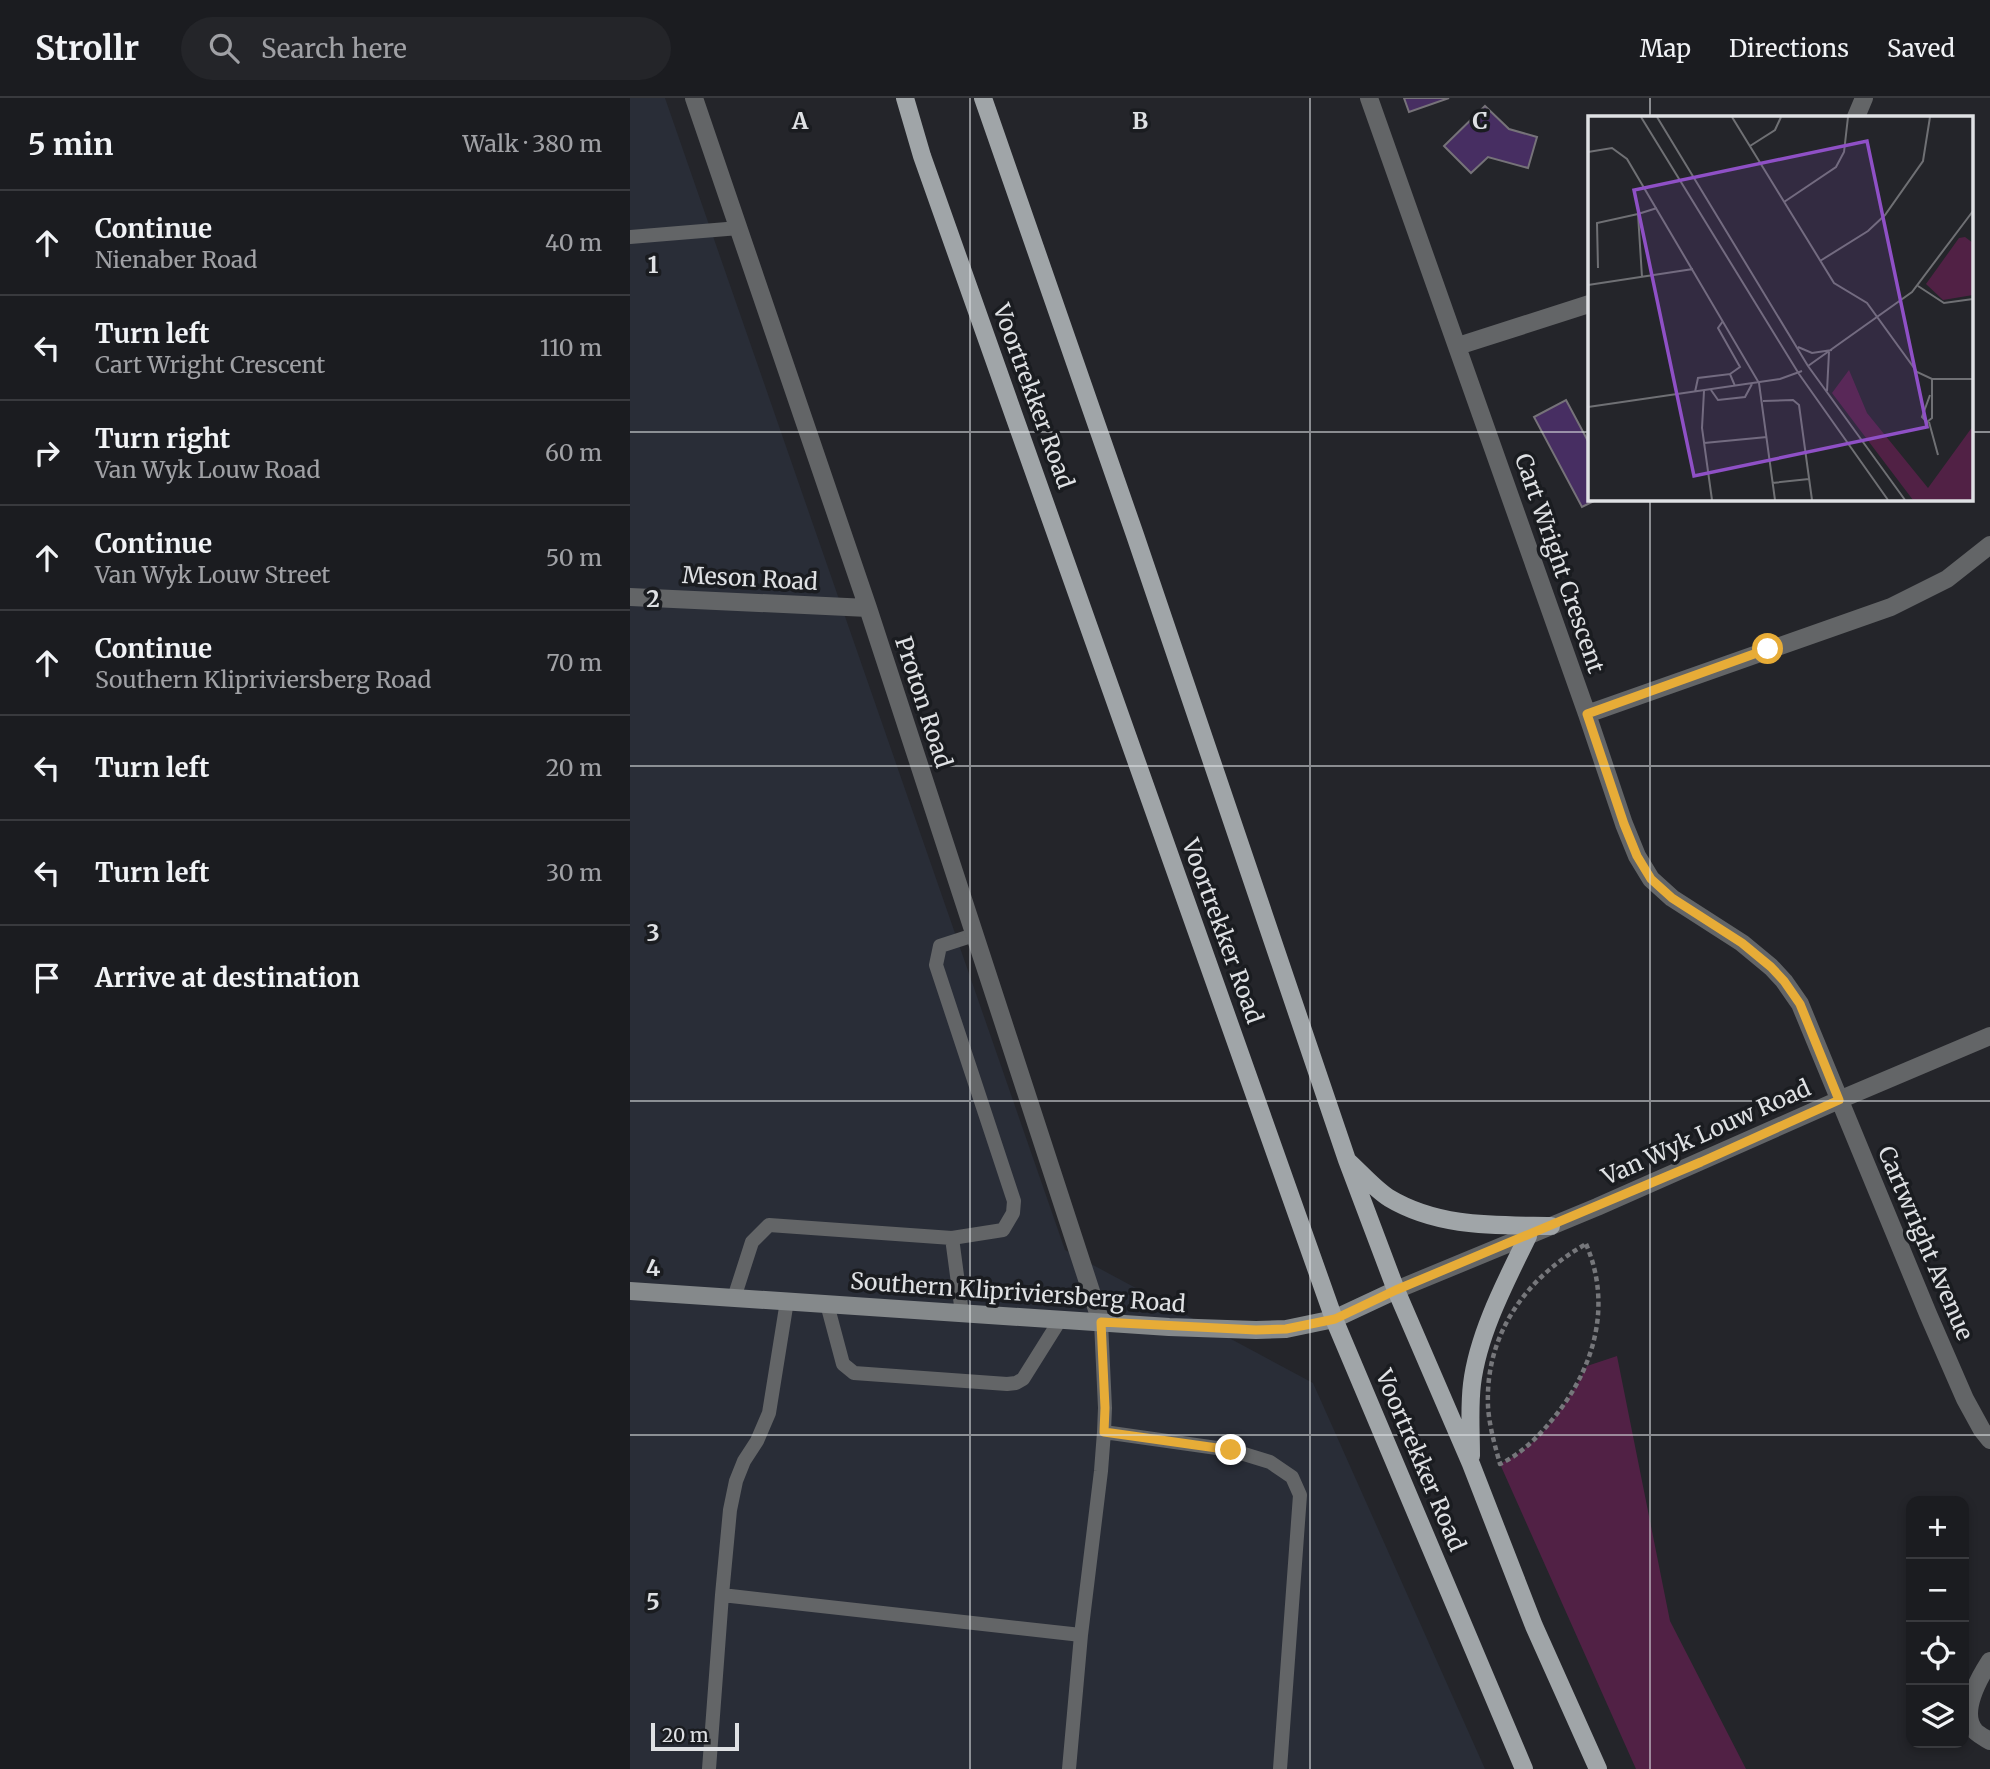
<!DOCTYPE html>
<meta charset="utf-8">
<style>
:root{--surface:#1b1c20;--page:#242529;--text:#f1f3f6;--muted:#a0a1a5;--line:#393a3e}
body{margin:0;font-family:Merriweather,serif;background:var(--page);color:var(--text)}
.controls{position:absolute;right:21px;bottom:21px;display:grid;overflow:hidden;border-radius:14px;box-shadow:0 4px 10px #0003}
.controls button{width:63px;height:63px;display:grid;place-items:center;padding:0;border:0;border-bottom:2px solid var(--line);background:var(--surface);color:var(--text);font:35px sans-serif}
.scale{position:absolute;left:21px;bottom:18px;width:88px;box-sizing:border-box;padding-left:7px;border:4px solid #dfe1e4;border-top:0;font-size:19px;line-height:24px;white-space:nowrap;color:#dfe1e4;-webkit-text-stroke:5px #1a1c20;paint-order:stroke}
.stop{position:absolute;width:21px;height:21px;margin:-16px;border:5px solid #e7ac37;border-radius:50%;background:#fff}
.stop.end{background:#e7ac37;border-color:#fff;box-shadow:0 2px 7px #0008}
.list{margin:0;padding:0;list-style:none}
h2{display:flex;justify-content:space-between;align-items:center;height:91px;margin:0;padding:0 28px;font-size:30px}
h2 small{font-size:23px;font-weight:400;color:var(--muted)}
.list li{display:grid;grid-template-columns:46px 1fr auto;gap:21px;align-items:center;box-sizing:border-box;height:105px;padding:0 28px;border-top:2px solid var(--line)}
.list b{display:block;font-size:26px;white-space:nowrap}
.list p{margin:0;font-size:23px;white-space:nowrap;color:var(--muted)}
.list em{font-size:23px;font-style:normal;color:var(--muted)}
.icon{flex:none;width:38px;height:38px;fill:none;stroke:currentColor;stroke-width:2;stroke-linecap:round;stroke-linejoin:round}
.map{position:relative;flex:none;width:1360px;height:1671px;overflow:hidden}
header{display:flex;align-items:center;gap:42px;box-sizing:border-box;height:98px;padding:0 35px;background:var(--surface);border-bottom:2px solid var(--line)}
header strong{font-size:33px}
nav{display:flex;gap:38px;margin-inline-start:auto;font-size:24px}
.search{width:490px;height:63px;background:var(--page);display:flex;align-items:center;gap:18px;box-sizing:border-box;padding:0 24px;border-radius:38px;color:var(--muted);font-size:26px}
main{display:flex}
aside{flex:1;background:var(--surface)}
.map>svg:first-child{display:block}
</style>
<header>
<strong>Strollr</strong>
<div class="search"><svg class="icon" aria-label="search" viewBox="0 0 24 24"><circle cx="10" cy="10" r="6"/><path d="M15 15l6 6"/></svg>Search here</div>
<nav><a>Map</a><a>Directions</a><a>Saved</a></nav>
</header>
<main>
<aside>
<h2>5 min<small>Walk · 380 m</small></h2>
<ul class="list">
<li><svg class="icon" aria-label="ahead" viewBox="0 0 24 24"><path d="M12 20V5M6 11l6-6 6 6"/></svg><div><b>Continue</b><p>Nienaber Road</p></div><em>40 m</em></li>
<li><svg class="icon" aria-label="left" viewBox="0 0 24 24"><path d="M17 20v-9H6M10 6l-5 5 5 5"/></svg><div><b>Turn left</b><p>Cart Wright Crescent</p></div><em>110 m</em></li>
<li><svg class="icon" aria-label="right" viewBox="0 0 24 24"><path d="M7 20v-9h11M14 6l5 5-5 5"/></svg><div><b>Turn right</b><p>Van Wyk Louw Road</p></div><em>60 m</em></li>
<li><svg class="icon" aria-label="ahead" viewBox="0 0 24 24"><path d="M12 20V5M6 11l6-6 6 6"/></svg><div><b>Continue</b><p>Van Wyk Louw Street</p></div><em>50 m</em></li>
<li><svg class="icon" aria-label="ahead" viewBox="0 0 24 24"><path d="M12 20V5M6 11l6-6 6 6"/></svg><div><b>Continue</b><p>Southern Klipriviersberg Road</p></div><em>70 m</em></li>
<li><svg class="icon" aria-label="left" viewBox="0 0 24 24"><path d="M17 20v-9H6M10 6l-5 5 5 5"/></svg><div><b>Turn left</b></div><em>20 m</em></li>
<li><svg class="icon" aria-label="left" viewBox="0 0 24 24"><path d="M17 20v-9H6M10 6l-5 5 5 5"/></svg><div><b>Turn left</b></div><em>30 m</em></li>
<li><svg class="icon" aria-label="arrive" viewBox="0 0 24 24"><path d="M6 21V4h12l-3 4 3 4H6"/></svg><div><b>Arrive at destination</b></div></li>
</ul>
</aside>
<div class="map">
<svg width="1360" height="1671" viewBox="0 0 1360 1671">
<rect width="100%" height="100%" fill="#24252a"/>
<path fill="#292d37" d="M0,0H35L435,1152L683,1285L855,1671H0Z"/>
<path fill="#512145" d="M987,1258L1040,1523L1116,1671H1006L870,1366C878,1362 886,1357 893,1352C921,1332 941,1298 957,1268Z"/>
<path fill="#472e62" stroke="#767379" stroke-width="2" d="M774,0H819L779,14Z
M855,8L879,31L907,39L898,70L858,59L841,75L814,48Z
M936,302L959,345V401H968L952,409L904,319Z"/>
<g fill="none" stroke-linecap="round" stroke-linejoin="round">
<path stroke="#76777b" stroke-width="4.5" stroke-dasharray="5 3.5" stroke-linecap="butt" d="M956,1146C982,1206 965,1268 926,1317C910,1337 893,1355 870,1366C865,1348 859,1327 858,1308C855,1236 896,1180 956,1146Z"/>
<path stroke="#636567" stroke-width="14" d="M0,139L109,130
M322,1140L373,1132L383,1115L384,1103L306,867L310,848L344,837
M104,1200L122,1144L139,1127L322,1140L332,1215
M197,1206L213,1266L224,1275L377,1286L386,1285L393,1281L430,1222
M474,1334L601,1352L640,1364L662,1379L670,1397L650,1671
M92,1497L451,1537
M79,1671L92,1497L100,1412L106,1383L114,1363L127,1343L139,1315L157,1203
M439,1671L451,1537L471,1373L474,1334L475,1310L471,1224"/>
<path stroke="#636567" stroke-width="18" d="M64,0L238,510L471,1224
M739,0L957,616L994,726L1007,758L1021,781L1042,800L1112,845L1141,869L1154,883L1170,906L1298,1216L1335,1301L1352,1332L1360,1342
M1226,19L1234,0
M828,248L959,206
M0,499L238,510
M957,616L1261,509L1317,481L1360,447
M766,1192L967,1109L1209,1002L1360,938
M1360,1563C1349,1580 1329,1615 1345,1633C1349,1637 1355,1640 1360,1643"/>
<path stroke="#85898b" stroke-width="18" d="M0,1193L539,1229L626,1232L656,1231L704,1221L766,1192"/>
<path stroke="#a0a5a8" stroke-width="18" d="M275,0L292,58L704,1221L894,1671
M353,0L505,437L717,1062L766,1192L841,1366L904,1528L968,1671
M719,1064C732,1076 745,1091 759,1100C809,1130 866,1127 921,1128
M841,1358C841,1334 839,1310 842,1286C848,1236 876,1183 898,1138"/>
</g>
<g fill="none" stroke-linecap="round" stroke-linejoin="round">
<path stroke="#e7ac37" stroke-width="9" d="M601,1352L474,1334L475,1310L471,1224L626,1232L656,1231L705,1221L766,1192L1071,1064L1209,1002L1170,906L1154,883L1141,869L1112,845L1042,800L1021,781L1007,758L994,726L957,616L1138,551"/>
</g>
<path fill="none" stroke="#dfe1e4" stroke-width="2" stroke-opacity="0.55" d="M340,0V1671M680,0V1671M1020,0V19M0,334H959M1341,334H1360M1020,401V1671M0,668H1360M0,1003H1360M0,1337H1360"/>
<g text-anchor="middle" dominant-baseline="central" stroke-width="7" stroke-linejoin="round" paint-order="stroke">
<g font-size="23" fill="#dfe1e4" stroke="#1a1c20">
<text transform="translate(404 298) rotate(70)">Voortrekker Road</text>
<text transform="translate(930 465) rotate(71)">Cart Wright Crescent</text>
<text transform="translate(120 480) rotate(3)">Meson Road</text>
<text transform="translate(294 604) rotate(72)">Proton Road</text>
<text transform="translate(593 833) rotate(70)">Voortrekker Road</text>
<text transform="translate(1076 1034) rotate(-24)">Van Wyk Louw Road</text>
<text transform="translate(1296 1145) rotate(67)">Cartwright Avenue</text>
<text transform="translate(388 1194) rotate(4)">Southern Klipriviersberg Road</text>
<text transform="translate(791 1362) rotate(67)">Voortrekker Road</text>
</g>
</g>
<g transform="translate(958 18)">
<rect width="385" height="385" fill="#24252a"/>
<path d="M377,121L385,127V179L355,184L338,168L371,122ZM261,254L279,297L340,372L385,310V384H325L244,277Z" fill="#512145"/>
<path fill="none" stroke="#6f7074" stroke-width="2" d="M53,1L211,258L300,384M69,1L220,250L317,384M144,1L246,167L279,187L329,256L344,263H385M162,30L187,14L193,1M0,36L24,32L39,43L171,267L187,384M196,86L248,51L256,36L260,1M232,145L280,115L297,99L335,45L342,1M10,152L9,107L50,98M54,161L50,98L69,92M0,169L105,153M330,170L356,187L385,183M135,205L130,212L152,251L142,258M210,231L224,237L244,234M220,250L324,176L385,95M123,274L130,284L157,281L164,268M116,275L114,312L124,384M239,275L241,236M107,276L110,262L142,258L147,270M342,279L334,301L339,306L344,302V263M175,285L205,284L211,289L224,384M0,291L192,263L214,255M341,306L350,339M116,327L179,321M184,367L221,363"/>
<path fill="#8f50c6" fill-opacity="0.15" stroke="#8f50c6" stroke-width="3.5" d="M279,25L339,311L106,360L46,74Z"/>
<rect width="385" height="385" fill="none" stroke="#dfe1e4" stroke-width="3.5"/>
</g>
<g font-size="23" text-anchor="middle" font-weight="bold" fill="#dfe1e4" stroke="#1a1c20" stroke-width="7" stroke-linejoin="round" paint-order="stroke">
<text x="170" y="31">A</text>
<text x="510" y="31">B</text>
<text x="850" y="31">C</text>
<text x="23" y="175">1</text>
<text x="23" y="509">2</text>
<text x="23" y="843">3</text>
<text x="23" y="1178">4</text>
<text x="23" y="1512">5</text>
</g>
</svg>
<div class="controls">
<button>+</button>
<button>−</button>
<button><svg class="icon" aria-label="locate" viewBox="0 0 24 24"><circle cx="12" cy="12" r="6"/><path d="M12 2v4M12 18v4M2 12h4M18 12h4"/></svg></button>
<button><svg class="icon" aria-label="layers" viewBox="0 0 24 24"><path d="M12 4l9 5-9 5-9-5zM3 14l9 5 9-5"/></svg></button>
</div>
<div class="scale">20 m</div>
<div class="stop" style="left:1138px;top:551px"></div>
<div class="stop end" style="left:601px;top:1352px"></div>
</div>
</main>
